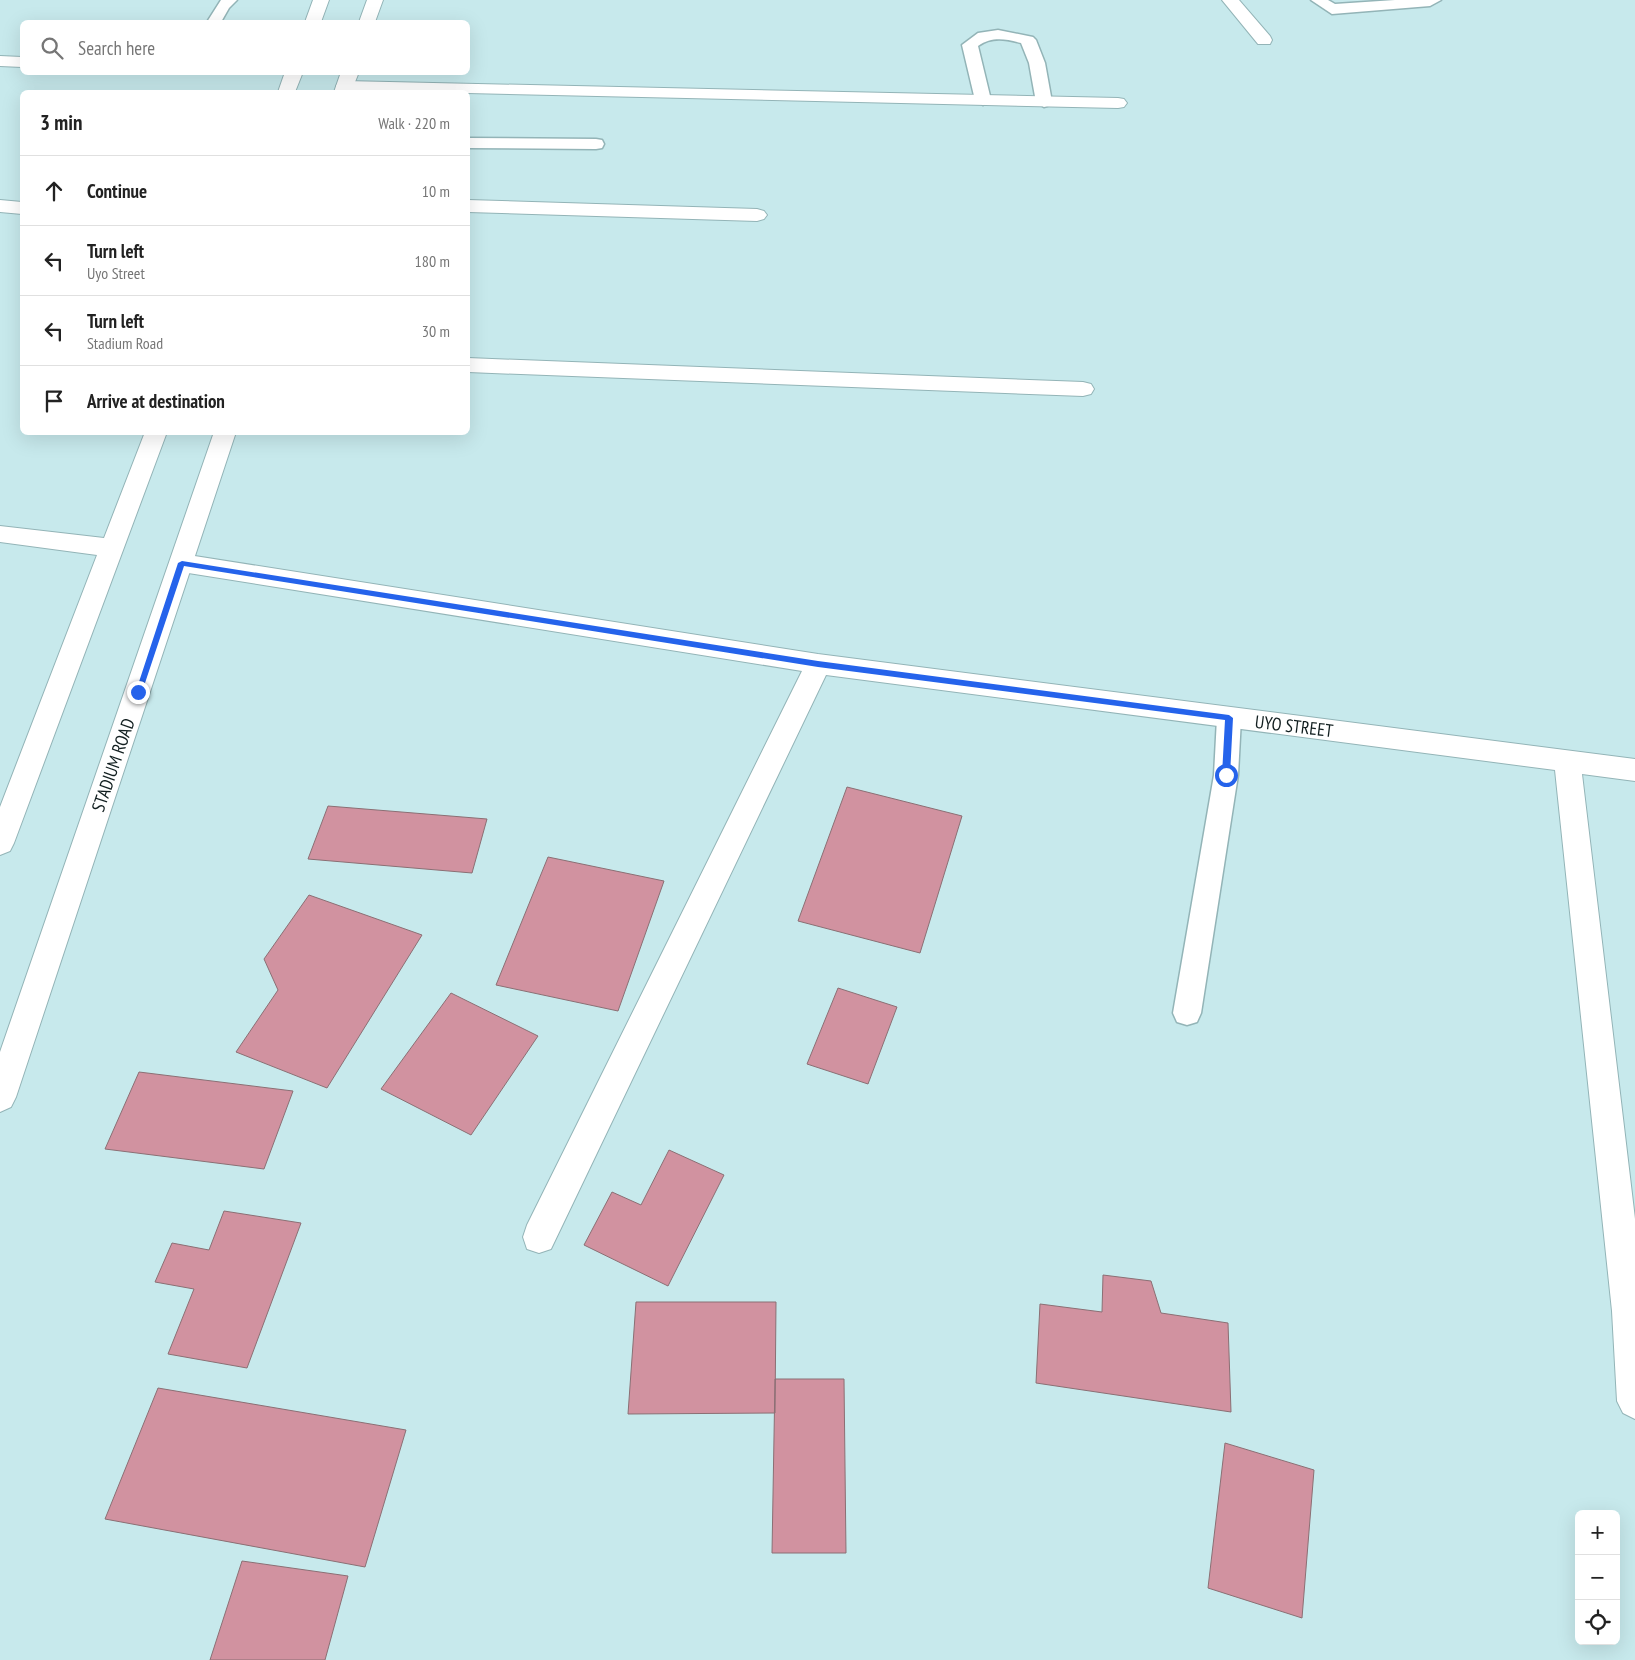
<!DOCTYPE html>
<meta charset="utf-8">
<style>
:root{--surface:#fff;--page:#f6f6f6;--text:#222;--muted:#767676;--line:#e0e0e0}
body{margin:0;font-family:"PT Sans Narrow",sans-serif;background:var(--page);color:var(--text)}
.controls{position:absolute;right:15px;bottom:15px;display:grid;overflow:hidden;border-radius:8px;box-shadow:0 5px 20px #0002}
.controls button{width:45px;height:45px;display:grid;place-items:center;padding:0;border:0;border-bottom:1px solid var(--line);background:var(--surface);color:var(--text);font:25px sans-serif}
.stop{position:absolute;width:15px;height:15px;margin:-11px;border:4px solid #2563eb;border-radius:50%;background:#fff}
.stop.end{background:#2563eb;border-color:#fff;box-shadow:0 1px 5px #0008}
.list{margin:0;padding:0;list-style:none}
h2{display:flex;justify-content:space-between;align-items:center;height:65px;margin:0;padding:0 20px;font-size:21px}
h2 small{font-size:16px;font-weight:400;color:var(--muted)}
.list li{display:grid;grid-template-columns:32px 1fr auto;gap:15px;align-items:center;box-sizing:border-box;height:70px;padding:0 20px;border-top:1px solid var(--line)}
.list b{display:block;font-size:19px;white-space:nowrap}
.list p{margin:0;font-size:16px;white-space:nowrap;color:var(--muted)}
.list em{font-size:16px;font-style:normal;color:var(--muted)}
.icon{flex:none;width:28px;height:28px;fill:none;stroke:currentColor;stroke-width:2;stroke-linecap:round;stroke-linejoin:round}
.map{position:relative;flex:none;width:1635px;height:1660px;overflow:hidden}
.search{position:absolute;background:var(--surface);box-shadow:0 5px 20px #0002;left:20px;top:20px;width:450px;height:55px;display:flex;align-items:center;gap:12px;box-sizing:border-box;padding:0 18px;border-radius:8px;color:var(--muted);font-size:19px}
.panel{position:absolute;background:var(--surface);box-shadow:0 5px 20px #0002;left:20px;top:90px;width:450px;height:345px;border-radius:8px}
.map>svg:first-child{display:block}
</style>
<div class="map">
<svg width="1635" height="1660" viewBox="0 0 1635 1660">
<rect width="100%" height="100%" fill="#c7e9ec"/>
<path fill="#d192a0" stroke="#8b6f74" d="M847,787L962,816L920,953L798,921Z
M328,806L487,819L472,873L308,859Z
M548,857L664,881L618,1011L496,985Z
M309,895L422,935L327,1088L236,1052L278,990L264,959Z
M838,988L897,1007L868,1084L807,1064Z
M451,993L538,1036L471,1135L381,1089Z
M139,1072L293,1091L264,1169L105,1149Z
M669,1150L724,1175L668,1286L584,1245L612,1192L641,1205Z
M224,1211L301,1223L247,1368L168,1354L194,1289L155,1282L172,1243L209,1250Z
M1103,1275L1151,1281L1161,1313L1228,1323L1231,1412L1036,1383L1040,1304L1102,1312Z
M636,1302H776L775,1413L628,1414Z
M775,1379H844L846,1553H772Z
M158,1388L406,1430L365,1567L105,1519Z
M1225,1443L1314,1470L1302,1618L1208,1588Z
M242,1561L348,1576L325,1660H210Z"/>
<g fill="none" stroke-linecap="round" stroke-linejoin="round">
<defs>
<path id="lane" d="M221,0H237L229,8L221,22H207Z
M1311,0H1328L1335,4L1395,0H1441L1430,6L1332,14Z
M998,30L1033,37L1036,40L1045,63L1052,102L1050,105L1044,107L1036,102L1029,63L1021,43C1006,39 992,36 978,46L991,100L983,105L975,100L962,45L978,33Z
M468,138L596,139L602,140L604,144L602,148L596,149L468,148Z
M1229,709L1237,711L1241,718L1238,775L1201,1013L1197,1022L1187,1025L1177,1022L1173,1013L1214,775L1217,718L1221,711Z"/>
<path id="street" d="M1222,0H1239L1270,36L1272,40L1270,44H1258Z
M0,56L22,57V67L0,66Z
M345,81L1118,98L1124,99L1127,103L1124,107L1118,108L339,90L336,86L339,82Z
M0,200L22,202V214L0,212Z
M468,200L757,209L764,211L767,215L764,219L757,221L468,212Z
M468,358L1083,382L1091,384L1094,389L1091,394L1083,396L468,372Z
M182,554L818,654L1635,759V781L1582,774L1635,1219V1419L1623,1413L1617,1401L1612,1311L1555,770L826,675L551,1249L539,1253L527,1249L523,1237L527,1225L802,671L182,572L174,569L170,563L174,557Z"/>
<path id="secondary" d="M313,0H329L321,22H305Z
M367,0H383L375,22H359Z
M285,72H303L295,92H278Z
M341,72H359L351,92H334Z
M145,432H167L14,843L10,851L0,855V807L97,555L0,542V526L104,538Z
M214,432H236L16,1097L11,1107L0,1112V1052Z"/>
</defs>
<use href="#lane" stroke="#93b4b7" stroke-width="3"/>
<use href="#street" stroke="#93b4b7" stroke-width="2"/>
<use href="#secondary" stroke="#93b4b7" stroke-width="2"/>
<use href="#lane" fill="#fff" fill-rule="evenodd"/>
<use href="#street" fill="#fff" fill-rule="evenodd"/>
<use href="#secondary" fill="#fff" fill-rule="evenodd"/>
</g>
<path fill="#2563eb" d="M182,561L818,661L1229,715L1233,718L1230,775L1226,778L1222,775L1225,720L818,667L184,566L142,692L135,694L178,563Z"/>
<g text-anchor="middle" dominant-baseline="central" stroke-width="4" stroke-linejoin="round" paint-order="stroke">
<g font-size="18" fill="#121f20" stroke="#fff">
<text transform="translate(1294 726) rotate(7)">UYO STREET</text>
<text transform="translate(113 765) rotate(-71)">STADIUM ROAD</text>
</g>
</g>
</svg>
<div class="controls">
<button>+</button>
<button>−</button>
<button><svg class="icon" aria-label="locate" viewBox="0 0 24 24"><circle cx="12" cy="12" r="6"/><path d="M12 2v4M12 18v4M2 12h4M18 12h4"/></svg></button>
</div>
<div class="stop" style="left:1226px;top:775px"></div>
<div class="stop end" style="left:138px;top:692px"></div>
<div class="search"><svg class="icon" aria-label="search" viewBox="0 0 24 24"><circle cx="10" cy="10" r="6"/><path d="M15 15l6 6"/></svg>Search here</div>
<section class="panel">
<h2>3 min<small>Walk · 220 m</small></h2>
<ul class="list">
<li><svg class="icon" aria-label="ahead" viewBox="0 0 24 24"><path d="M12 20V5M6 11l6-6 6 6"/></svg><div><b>Continue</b></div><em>10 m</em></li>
<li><svg class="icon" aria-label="left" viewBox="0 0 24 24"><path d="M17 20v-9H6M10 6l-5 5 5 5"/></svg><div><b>Turn left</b><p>Uyo Street</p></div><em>180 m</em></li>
<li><svg class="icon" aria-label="left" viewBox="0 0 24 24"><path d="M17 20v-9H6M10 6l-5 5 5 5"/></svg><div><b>Turn left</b><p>Stadium Road</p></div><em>30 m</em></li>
<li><svg class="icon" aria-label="arrive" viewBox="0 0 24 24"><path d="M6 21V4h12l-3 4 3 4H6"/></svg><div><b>Arrive at destination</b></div></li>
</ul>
</section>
</div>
